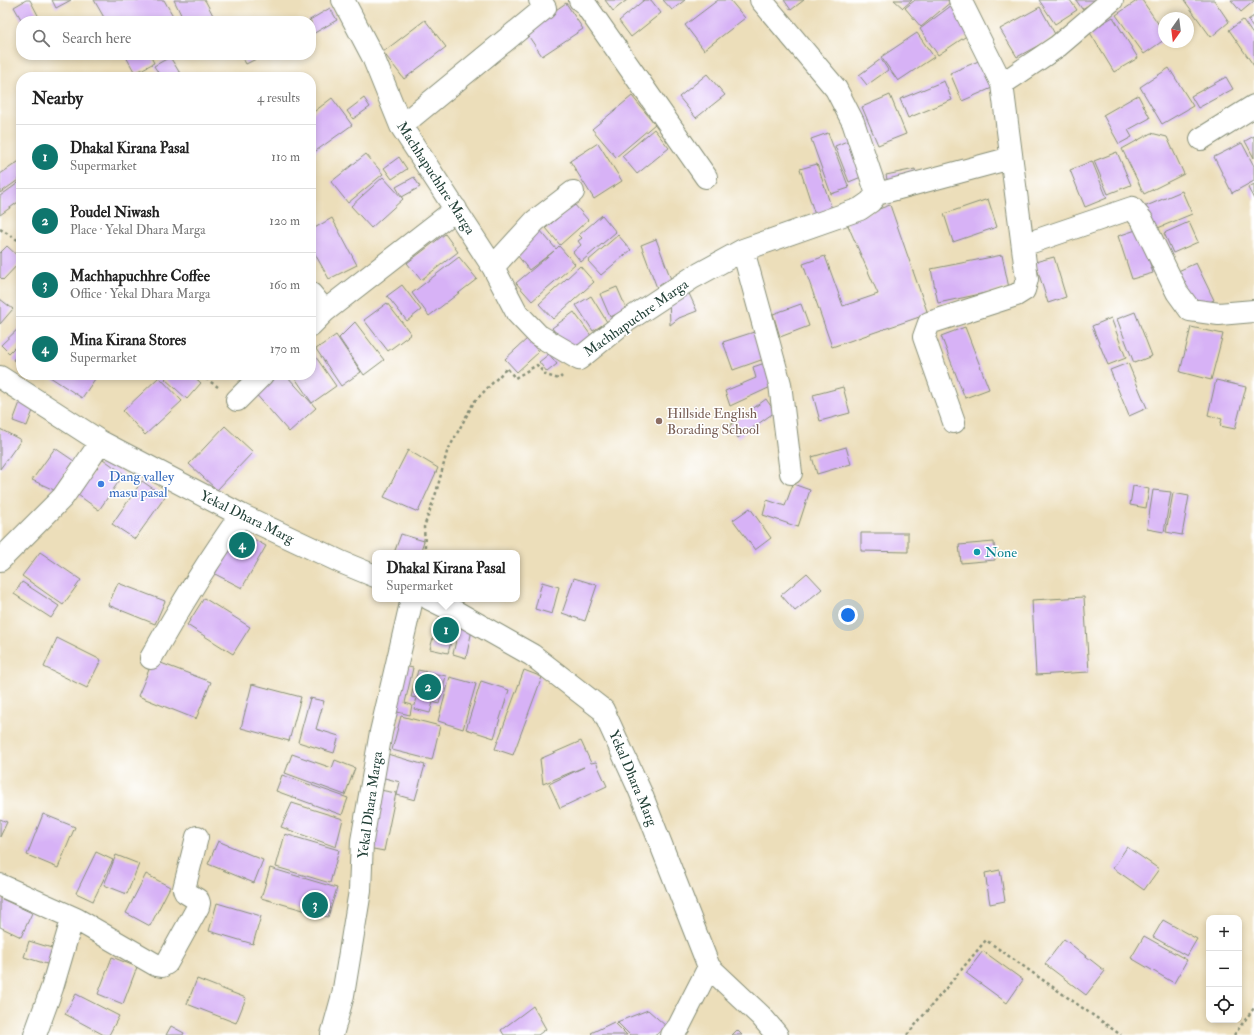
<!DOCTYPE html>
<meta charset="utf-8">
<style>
:root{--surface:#fff;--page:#f6f6f6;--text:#222;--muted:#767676;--line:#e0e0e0;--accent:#0f766e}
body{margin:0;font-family:"IM FELL Double Pica",serif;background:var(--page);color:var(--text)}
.controls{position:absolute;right:12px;bottom:12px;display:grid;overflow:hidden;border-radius:8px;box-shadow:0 2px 6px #0003}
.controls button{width:36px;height:36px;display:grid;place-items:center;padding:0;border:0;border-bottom:1px solid var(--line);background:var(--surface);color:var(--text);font:20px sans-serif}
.compass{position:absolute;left:1158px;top:12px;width:36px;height:36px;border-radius:50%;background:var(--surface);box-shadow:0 2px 6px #0003;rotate:194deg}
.you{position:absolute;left:848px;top:615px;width:14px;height:14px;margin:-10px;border:3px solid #fff;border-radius:50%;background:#1a73e8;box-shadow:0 0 0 6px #1a73e833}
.badge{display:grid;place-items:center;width:26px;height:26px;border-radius:50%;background:var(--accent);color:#fff;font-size:13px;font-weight:700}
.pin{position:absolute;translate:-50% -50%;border:2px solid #fff;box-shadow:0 1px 4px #0006}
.popup{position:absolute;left:372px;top:550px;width:148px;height:52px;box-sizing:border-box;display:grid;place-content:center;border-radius:8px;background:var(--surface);filter:drop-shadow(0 1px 3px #0005);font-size:13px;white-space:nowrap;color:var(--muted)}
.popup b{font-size:15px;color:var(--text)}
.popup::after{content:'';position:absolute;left:50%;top:100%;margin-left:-8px;border:8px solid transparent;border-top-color:var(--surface)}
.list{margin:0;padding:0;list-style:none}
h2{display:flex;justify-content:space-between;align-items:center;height:52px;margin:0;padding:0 16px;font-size:17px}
h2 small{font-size:13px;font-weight:400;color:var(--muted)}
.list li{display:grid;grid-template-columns:26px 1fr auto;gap:12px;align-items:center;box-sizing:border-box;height:64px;padding:0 16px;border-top:1px solid var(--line)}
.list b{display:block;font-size:15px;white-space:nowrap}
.list p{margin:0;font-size:13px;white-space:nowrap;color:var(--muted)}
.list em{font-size:13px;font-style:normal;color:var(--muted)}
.icon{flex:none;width:22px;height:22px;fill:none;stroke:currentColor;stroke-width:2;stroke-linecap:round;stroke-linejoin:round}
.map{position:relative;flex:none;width:1254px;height:1035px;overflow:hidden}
.search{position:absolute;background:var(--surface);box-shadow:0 2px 6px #0003;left:16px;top:16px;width:300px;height:44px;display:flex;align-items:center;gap:10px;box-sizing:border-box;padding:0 14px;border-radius:16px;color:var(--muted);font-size:15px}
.panel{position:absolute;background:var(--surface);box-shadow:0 2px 6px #0003;left:16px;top:72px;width:300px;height:308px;border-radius:16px}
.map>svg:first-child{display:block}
</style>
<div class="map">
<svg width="1254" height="1035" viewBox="0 0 1254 1035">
<rect width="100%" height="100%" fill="#fff"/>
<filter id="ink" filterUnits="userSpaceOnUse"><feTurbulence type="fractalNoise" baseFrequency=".025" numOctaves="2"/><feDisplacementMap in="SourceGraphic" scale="8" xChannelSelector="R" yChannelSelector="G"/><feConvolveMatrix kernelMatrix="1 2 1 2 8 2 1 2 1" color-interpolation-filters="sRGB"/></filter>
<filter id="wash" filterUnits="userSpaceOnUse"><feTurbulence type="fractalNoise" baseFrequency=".012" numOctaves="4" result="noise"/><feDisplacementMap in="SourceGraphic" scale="16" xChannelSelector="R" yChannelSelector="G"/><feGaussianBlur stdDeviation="0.9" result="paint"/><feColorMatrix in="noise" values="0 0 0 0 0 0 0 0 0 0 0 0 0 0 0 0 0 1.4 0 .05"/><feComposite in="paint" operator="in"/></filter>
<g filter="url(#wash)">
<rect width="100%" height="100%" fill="#ecdeba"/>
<g id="blocks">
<path fill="#d7b2f6" d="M26,0H30L41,21H22L14,7Z
M52,0H71L56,8Z
M94,0H164L176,21H106Z
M174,0H205L216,21H184Z
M605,0H627L613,11Z
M644,0H651L661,13L631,37L619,21Z
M663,0H685L672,10Z
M718,0H730L745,18L704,50L685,25Z
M784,0H804L791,10Z
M894,0H912L903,8Z
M915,0H951L952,1L921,27L905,8Z
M1039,0H1070L1077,10L1055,24Z
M1076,0H1097L1082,9Z
M1138,0H1142L1164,32V40L1144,54L1116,15Z
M1184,0H1214L1229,22L1211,37Z
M1231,0H1254V1L1241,12Z
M566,3L583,29L542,56L525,31Z
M952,5L971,33L938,55L920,29Z
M1040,7L1056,36L1017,57L1000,29Z
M330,8L337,20L311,35V21H308Z
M1254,16V30L1248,20Z
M1113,17L1138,58L1114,72L1089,31Z
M425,20L446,47L404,79L383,52Z
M1243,20L1254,36V66L1229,30Z
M917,33L934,57L898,81L881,57Z
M125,55H150L154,63L135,73Z
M241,55H264L246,64Z
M170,57L181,75L177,77H161L154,66Z
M881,59L888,70L867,85L859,75Z
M981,60L992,88L962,101L950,73Z
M1169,68L1193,106L1162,124L1140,87Z
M707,74L725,95L696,118L679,97Z
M1226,77L1233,89L1198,108L1191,96Z
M944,81L952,100L908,118L900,99Z
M890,95L906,134L878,145L862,107Z
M1138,95L1150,118L1128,130L1132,137L1119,144L1103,115Z
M632,96L655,124L616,157L592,129Z
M332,98L352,125L313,153L311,150V114Z
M364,98L370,107L353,119L347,111Z
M654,129L669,148L637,174L622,156Z
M828,133L849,188L831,194L811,139Z
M1151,133L1167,137L1184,174L1144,194L1122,149Z
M1254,136V158L1245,141Z
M852,139L866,175L849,182L835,146Z
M598,143L622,181L594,199L570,161Z
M1242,143L1254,166V181L1232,193L1214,157Z
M1117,152L1131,185L1108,194L1094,161Z
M366,154L383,174L348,203L331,182Z
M399,157L407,169L392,179L384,168Z
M21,160V178L0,193V174Z
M1092,161L1107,198L1085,207L1070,170Z
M817,164L832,209L815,215L800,169Z
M915,169L918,182L889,188L886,175Z
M383,177L403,199L371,228L351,206Z
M414,177L420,187L402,197L396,187Z
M21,181V200L0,215V196Z
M1254,184V199L1248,188Z
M1182,191L1192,214L1153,230L1144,207Z
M988,199L997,227L953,242L944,214Z
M574,204L588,220L560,245L546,228Z
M890,205L928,314L832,347L803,264L825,256L843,306L878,294L846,221Z
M602,215L616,232L581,262L573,252L581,245L578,241L582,238L579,235Z
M332,218L357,265L329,279L311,247V230Z
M1189,222L1198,242L1173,253L1164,233Z
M1139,229L1153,273L1132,279L1118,236Z
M540,230L556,249L559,246L575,264L532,301L516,283L554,251L529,270L513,250Z
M445,234L458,252L421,280L407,263Z
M618,235L631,250L601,275L588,261Z
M656,239L672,282L657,288L641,245Z
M7,246L21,259V261L3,280L0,277V253Z
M1002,255L1009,288L938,303L931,269Z
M459,257L477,279L429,316L412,293Z
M1054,257L1066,297L1048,303L1035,262Z
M1196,263L1214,300L1193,310L1176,272Z
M580,266L594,282L553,319L539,304Z
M402,285L421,310L407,321L387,296Z
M617,287L627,310L610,317L600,294Z
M686,287L697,311L679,318L670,325L669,295Z
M591,296L607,322L593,331L576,305Z
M0,299L13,309L0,324Z
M387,303L411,334L388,351L364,320Z
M801,304L809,326L780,337L773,314Z
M574,312L592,337L570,353L552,328Z
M1135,312L1152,356L1134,363L1117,319Z
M1111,318L1126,358L1108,365L1092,326Z
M355,322L384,360L364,375L339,338Z
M21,326V341L9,353L1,345Z
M965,327L989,389L965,398L941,336Z
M1191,327L1223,334L1211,380L1180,372Z
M754,332L764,359L733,370L723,342Z
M336,335L361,372L341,386L316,349Z
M527,339L539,352L517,372L505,359Z
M21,348V365L13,360Z
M311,350L336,386L312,403L293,375H311Z
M549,354L557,364L547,372L539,362Z
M765,363L775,385L730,406L725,391L756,378L753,367Z
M1128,363L1147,408L1129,416L1110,370Z
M47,375H89L95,379L82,398Z
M169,375H192L201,383L187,399L165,379Z
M274,375H286L316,408L289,432L254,392Z
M159,377L182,401L145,435L123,411Z
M1216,380L1246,387L1235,429L1220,426L1222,419L1208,415Z
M843,387L850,413L820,421L813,395Z
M22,397L36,403L27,426L13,421Z
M766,399L775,412L738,438L729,426Z
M225,426L253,452L217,490L189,464Z
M0,429L21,440L0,469Z
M846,447L851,464L817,474L812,457Z
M55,448L74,461L54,490L32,480Z
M408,450L438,468L418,512L384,497Z
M103,459L124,474L99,510L78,495Z
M142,481L165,497L135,539L112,524Z
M793,484L810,490L798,527L763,515L767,500L785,506Z
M1133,486L1149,489L1146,508L1130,505Z
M1153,490L1171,492L1164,532L1147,529Z
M1173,493L1189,496L1182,535L1166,532Z
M750,508L771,538L755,550L733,520Z
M239,531L266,546L242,588L215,574Z
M861,533H908V552L861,551Z
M401,534L424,541L420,553H394Z
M994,542L995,560L961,563L959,545Z
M40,552L81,580L63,605L22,576Z
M807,573L822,589L795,611L781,595Z
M574,578L597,585L585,621L562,613Z
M22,582L59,606L51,618L14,594Z
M542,582L559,587L552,614L535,609Z
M118,583L165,601L155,624L108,605Z
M1084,597L1089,672L1036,675L1032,600Z
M204,598L250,627L233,654L187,625Z
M438,619L456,623L448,653L430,649Z
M459,627L472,630L466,658L453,654Z
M57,638L101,660L87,688L44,667Z
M153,660L211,682L196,719L138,696Z
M400,665L413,668L405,703L412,705L410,715L389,710Z
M418,670L446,676L439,704L433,702L430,713L414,709L417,698L411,697Z
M524,670L542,677L513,755L495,749Z
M450,677L476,684L463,729L438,721Z
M481,681L509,690L494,738L466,729Z
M252,684L301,697L289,741L241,728Z
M310,698L324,701L316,729L339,736L334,753L298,742Z
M401,716L440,726L432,760L392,750Z
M581,741L591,763L596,762L607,786L560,808L549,784L584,767L543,784L540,759Z
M384,753L425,765L415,800L397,795L400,782L377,776Z
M292,754L332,768L335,760L355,768L345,795L285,773Z
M282,775L348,798L342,815L276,791Z
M380,790L396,793L384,851L368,848Z
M292,803L343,819L336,847L281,827Z
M43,814L75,827L58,868L27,855Z
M0,819L7,822L0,837Z
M285,834L339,850L330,883L276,867Z
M218,841L263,860L254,883L208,864Z
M1127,847L1159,869L1144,890L1113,868Z
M96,852L113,860L93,901L76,893Z
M116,855L139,864L127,894L104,885Z
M270,868L337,888L328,917L261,898Z
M1000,870L1005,901L990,904L985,873Z
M146,874L170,887L150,926L126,913Z
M0,898L32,913L21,937L0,927Z
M217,903L261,916L253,944L209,931Z
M1163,920L1197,939L1187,956L1153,937Z
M1144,936L1187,960L1174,983L1131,958Z
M1064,939L1105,971L1086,995L1045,964Z
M29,941L55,949L50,965L24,957Z
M983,951L1023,980L1007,1003L966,973Z
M112,957L137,967L123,1004L98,994Z
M197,979L246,998L236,1023L187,1004Z
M76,994L119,1016L109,1035H104L65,1014Z
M533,1006L546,1029L538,1035H504L501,1030Z
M648,1010L666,1026L656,1035H630L617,1022Z
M614,1022L627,1035H593L591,1033Z
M171,1026L184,1033L183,1035H166Z
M737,1030L742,1035H732Z"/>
</g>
</g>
<g filter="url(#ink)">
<use href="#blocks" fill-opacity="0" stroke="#868e77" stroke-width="1"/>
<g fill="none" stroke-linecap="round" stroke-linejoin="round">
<defs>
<path id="minor" d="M343,0L373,57L401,126L493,267L517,313L538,335L579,359L622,324L692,278L743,250
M580,0L585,4L706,177
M761,0L836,89L853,122L877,194L870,202L860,209L743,250L780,384L791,473
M1002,84L1058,46L1112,0
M401,126L545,8L540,0
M1201,139L1254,106
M877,194L1011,158
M1023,245L1132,208L1142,220L1177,292L1190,310L1219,314L1254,311
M493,267L535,221L573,192
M311,294L325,311
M311,325L325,311L456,209
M0,377L101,442L241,515L341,562L375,576
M237,400L262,375
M954,422L924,337L929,323L1016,295L1024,290L1027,279L1002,84L960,0
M0,560L63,497L101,442
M430,599L456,612L532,655L603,710L640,791L709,967L679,1026L672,1035
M151,658C179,608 207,562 241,515
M0,885L76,919
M709,967L761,1016L777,1035
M35,1035L52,988L69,930L76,919L156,965L162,966L167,963L198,907L199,903L198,900L185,892L184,889L197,837
M332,1035L343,995L360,891L362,841L381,732L412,599"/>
</defs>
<use href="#minor" stroke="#868e77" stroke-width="24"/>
<path stroke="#868e77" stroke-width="2.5" stroke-dasharray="3 3" stroke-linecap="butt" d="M0,229L21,242
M201,375L218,387
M424,553L425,546L424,527L436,493L447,452L474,402L507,368L515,378L537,365L546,375L559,379L562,376
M907,1035L986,940L1121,1035
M1234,1035L1254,1008"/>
<use href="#minor" stroke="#fff" stroke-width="22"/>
</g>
</g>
<circle fill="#8d6e63" stroke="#fff" stroke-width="1.5" cx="659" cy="421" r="4"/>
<circle fill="#3f7fe0" stroke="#fff" stroke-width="1.5" cx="101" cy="484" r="4"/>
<circle fill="#0f9aa8" stroke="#fff" stroke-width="1.5" cx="977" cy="552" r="4"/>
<g text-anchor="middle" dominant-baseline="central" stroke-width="3" stroke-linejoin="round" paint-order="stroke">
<g font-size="14" fill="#1f3d34" stroke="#fff">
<text transform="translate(436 178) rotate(57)">Machhapuchhre Marga</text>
<text transform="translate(636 318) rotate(-35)">Machhapuchre Marga</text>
<text transform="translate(247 517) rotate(26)">Yekal Dhara Marg</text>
<text transform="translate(633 778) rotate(67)">Yekal Dhara Marg</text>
<text transform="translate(370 805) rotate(-82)">Yekal Dhara Marga</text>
</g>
<g font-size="14" fill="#785e54" stroke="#fff" text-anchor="start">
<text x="667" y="413">Hillside English<tspan x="667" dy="16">Borading School</tspan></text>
</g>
<g font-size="14" fill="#366cbe" stroke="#fff" text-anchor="start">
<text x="109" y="476">Dang valley<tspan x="109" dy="16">masu pasal</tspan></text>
</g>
<g font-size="14" fill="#0d838f" stroke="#fff" text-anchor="start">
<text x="985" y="552">None</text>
</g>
</g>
</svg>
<div class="controls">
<button>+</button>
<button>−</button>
<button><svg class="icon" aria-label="locate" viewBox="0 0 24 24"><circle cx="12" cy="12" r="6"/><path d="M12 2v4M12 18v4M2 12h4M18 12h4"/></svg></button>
</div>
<svg class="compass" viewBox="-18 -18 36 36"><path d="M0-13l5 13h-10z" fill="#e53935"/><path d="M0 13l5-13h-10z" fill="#767676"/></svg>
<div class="you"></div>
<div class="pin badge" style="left:446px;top:630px">1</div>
<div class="popup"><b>Dhakal Kirana Pasal</b>Supermarket</div>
<div class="pin badge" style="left:428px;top:687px">2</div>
<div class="pin badge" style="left:315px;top:905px">3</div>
<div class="pin badge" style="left:242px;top:545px">4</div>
<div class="search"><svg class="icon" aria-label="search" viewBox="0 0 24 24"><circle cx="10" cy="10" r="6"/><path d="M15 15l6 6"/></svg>Search here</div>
<section class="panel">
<h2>Nearby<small>4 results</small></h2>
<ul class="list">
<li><span class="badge">1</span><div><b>Dhakal Kirana Pasal</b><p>Supermarket</p></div><em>110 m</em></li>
<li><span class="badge">2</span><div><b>Poudel Niwash</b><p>Place · Yekal Dhara Marga</p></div><em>120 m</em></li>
<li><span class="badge">3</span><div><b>Machhapuchhre Coffee</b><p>Office · Yekal Dhara Marga</p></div><em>160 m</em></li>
<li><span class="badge">4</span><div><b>Mina Kirana Stores</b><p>Supermarket</p></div><em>170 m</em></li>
</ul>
</section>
</div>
